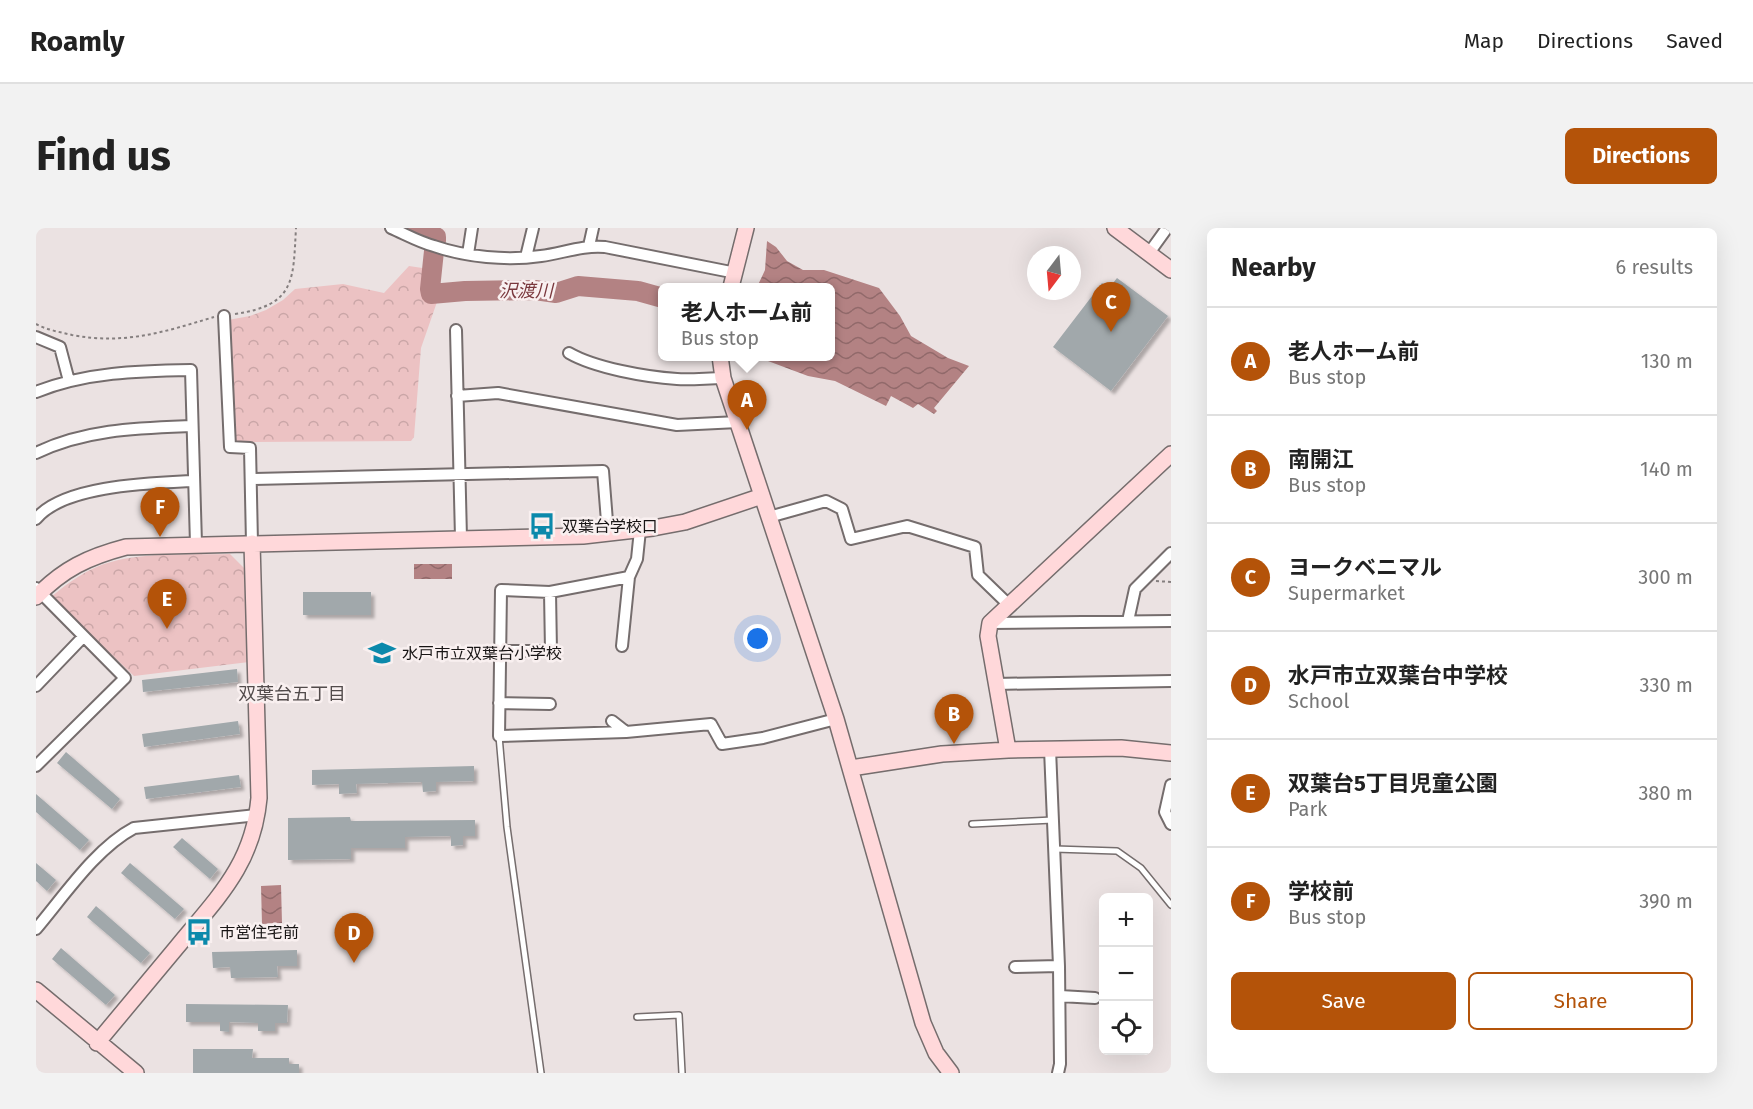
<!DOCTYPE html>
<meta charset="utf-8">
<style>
:root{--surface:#fff;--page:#f2f2f2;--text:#222;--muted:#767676;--line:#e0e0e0;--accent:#b45309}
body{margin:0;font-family:"Fira Sans","Noto Sans JP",sans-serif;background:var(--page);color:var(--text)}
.controls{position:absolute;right:18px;bottom:18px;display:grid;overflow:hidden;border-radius:9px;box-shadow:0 6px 24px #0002}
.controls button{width:54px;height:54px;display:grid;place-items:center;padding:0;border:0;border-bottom:2px solid var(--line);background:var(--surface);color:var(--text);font:30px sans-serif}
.compass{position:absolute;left:991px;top:18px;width:54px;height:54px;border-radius:50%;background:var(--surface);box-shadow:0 6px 24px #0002;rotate:196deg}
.you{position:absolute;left:722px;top:411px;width:21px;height:21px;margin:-15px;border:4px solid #fff;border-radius:50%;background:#1a73e8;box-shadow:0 0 0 9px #1a73e833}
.badge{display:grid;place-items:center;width:39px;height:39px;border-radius:50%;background:var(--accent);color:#fff;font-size:20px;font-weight:700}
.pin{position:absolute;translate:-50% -50px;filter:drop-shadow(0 2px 3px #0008)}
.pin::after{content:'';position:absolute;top:32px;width:21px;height:18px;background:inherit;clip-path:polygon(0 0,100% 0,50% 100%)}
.popup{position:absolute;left:622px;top:55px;width:177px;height:78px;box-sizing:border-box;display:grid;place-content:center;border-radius:9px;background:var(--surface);filter:drop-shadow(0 2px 4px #0005);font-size:20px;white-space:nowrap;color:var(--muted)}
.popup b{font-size:22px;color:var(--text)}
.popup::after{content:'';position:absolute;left:50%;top:100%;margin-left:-12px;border:12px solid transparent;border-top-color:var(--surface)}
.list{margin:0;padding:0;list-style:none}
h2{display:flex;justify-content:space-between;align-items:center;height:78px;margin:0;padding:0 24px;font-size:26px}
h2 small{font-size:20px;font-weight:400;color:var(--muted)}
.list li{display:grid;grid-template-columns:39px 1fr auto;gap:18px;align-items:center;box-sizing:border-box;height:108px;padding:0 24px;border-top:2px solid var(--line)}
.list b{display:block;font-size:22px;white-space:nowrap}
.list p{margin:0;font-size:20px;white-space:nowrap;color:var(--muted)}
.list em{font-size:20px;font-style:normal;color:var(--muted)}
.actions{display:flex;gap:12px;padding:18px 24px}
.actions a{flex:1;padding:14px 0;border:2px solid var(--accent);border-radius:9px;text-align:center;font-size:21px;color:var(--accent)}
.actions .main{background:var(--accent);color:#fff}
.icon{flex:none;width:33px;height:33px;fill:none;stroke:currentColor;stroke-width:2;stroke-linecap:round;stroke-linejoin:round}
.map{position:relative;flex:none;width:1135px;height:845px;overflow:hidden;border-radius:9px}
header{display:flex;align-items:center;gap:36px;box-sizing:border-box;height:84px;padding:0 30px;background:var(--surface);border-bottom:2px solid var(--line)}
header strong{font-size:28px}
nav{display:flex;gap:33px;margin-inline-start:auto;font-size:21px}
.intro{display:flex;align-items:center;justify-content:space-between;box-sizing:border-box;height:144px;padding:0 36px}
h1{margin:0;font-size:42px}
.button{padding:15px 27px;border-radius:9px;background:var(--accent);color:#fff;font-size:21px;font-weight:700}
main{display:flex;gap:36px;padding:0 36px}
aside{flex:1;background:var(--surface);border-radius:9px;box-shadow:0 6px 24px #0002}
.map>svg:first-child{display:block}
</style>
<header>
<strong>Roamly</strong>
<nav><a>Map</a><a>Directions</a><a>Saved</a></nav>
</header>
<div class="intro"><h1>Find us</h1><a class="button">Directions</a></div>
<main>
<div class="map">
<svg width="1135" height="845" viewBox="0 0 1135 845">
<defs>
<pattern id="forest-crowns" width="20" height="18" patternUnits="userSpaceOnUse" patternTransform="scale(1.5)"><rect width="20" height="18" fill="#ecc2c3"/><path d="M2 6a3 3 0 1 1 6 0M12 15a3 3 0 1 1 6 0" fill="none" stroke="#caa6a7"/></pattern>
<pattern id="water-waves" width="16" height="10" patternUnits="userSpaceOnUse" patternTransform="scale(1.5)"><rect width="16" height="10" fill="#b38283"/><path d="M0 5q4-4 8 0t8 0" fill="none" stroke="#91696a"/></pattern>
<filter id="shadow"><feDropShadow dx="3.5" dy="3.5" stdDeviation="1.5" flood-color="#0004"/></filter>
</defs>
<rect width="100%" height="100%" fill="#ebe2e2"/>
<path fill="url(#forest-crowns)" d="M373,38L393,41L388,70L402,71L385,120L378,209L375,213L201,214L198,212L192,92L214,88L230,82L247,72L259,61L307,56L348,65Z
M194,326L210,342L213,434L98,448L15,369C33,354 52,340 75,334C108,324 158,327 194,326Z"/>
<path fill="url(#water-waves)" d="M731,13L740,19L751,33L767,42H788L843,60L864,88L875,108L912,130L933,138L898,180L901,183L898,186L882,176L877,180L855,168L850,178L799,153L772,148L721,129L795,128V59H721L729,42Z
M378,336H416V351H378Z
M245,657L246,695L226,696L225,658Z"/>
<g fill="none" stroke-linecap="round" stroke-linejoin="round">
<path stroke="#b38283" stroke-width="20" d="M379,0L400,9V13
M398,23L394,61L395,66L429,63L499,62L520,65L542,58L602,63L627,70"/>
</g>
<path fill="#a1a8ab" filter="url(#shadow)" d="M1081,50L1132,88L1075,163L1017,119L1066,55L1073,60Z
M267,364H335V387H267Z
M201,441L202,454L107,464L106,452Z
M202,493L204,506L108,519L106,506Z
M30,524L84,571L76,581L21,535Z
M438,538V553L400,554V563L387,564L386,554L320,556L321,565L303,566V556L276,557V542Z
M203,547L205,559L110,571L108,559Z
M0,566L53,612L44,622L0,584Z
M314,589L315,593L439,592V608H427V617L415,618V608L369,609V620H315V631L252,632V590Z
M146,610L182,641L174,651L137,619Z
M0,635L20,652L11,663L0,653Z
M94,635L148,681L139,691L85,645Z
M60,678L114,725L105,735L51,689Z
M25,720L79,767L70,777L16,731Z
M261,722V738H241L242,749L195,750L194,739L177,740L176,724Z
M150,776L252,777L251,795H239V803H222V795L193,794V804L184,803V794H150Z
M157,821H217L216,830H253V836H263V845H157Z"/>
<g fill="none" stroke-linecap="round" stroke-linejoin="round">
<defs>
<path id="lane" d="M463,508L471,599L505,845
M936,596L1017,592
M1019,621L1081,623L1105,640L1135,677
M601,789L643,787L646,845"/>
<path id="street" d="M355,0C369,6 383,14 398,18C430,29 471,33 505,28C527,25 547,17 569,19L700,45
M553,18L557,0
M1113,25L1131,0
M432,26L436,0
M490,29L497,0
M188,88L194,219L214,220L216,315
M420,102L425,310
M0,109L24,119L33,153
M533,125C559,140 610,149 641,151C656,152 672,150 687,150
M0,164C50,144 102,143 155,142L160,316
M421,168L462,165L641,197L702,194
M0,225C49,201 103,200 156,198
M215,251L567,243L572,306
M733,289L790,273L806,281L815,311L871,298L939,319L942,347L973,377
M0,291C27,257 117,255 158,253
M1092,393L1099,361L1135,325
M954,395L1135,393
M586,418L593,349
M464,423H515L514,364
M960,456L1135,453
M0,458L47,409
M463,475L514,476
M576,493L590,504L675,496L686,516L727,510L800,491
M590,504L463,508L465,362L514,364L593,349L601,331L604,302
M1014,521L1023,738L1024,836L1022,845
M0,538L89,450L0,360
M1135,557L1129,584L1135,596
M0,701C28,668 60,620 98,600L221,587
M979,739L1023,738
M1024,768L1059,770"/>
<path id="secondary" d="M1079,0L1135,42
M695,59L710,0
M684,128L687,150L800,491L887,795L900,825L915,845
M0,369C27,341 52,329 90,319L547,308L617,300L649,294L726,268
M972,522L952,408L954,395L1135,226
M815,540L906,526L972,522L1085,520L1135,525
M0,762L100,845
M61,815C88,783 114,751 141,719C181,670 217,637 223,570L216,315"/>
</defs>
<use href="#lane" stroke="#756d6d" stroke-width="8"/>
<use href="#street" stroke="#756d6d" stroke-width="14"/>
<use href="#secondary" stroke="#756d6d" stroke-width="18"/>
<path stroke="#857f7f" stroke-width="2" stroke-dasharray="3 3" stroke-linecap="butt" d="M199,86C260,77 257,52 260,0
M0,96C11,102 24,104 36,107C89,117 128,104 178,89
M1120,353L1135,354"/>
<use href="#lane" stroke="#fff" stroke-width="5"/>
<use href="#street" stroke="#fff" stroke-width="10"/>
<use href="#secondary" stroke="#ffd8da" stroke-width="15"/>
</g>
<defs>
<symbol id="bus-bare" viewBox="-9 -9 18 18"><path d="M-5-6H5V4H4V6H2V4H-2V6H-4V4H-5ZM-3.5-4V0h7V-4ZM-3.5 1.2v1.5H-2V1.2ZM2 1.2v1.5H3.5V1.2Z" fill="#0b89ab" stroke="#f9f0f0" stroke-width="2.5" paint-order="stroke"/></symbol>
<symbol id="school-bare" viewBox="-9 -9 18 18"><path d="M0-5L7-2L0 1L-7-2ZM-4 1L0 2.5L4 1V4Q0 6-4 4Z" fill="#0b89ab" stroke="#f9f0f0" stroke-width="2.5" paint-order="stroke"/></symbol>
</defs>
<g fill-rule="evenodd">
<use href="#bus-bare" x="487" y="279" width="38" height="38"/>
<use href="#school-bare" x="327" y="406" width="38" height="38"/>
<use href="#bus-bare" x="144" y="685" width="38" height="38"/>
</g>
<g text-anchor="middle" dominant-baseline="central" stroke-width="5" stroke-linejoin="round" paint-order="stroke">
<g font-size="16" fill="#181515" stroke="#f9f0f0" text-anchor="start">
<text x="526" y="298">双葉台学校口</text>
<text x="366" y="425">水戸市立双葉台小学校</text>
<text x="183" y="704">市営住宅前</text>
</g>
<g font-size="18" font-style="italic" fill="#7a383d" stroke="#f9f0f0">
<text x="490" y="63">沢渡川</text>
</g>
<g font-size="18" fill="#524b4b" stroke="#f9f0f0">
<text x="256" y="466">双葉台五丁目</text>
</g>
</g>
</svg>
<div class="controls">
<button>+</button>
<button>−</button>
<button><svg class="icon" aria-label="locate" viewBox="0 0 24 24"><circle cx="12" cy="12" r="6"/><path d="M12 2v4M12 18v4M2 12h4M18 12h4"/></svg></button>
</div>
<svg class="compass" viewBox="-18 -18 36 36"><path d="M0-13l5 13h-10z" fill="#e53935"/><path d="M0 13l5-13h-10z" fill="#767676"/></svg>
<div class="you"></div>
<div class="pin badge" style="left:711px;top:202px">A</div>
<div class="popup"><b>老人ホーム前</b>Bus stop</div>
<div class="pin badge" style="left:918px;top:516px">B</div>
<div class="pin badge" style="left:1075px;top:104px">C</div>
<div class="pin badge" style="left:318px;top:735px">D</div>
<div class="pin badge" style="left:131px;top:401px">E</div>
<div class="pin badge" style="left:124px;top:309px">F</div>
</div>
<aside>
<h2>Nearby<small>6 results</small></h2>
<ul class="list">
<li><span class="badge">A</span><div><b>老人ホーム前</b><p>Bus stop</p></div><em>130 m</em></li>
<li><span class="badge">B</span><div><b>南開江</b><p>Bus stop</p></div><em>140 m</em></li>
<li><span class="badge">C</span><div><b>ヨークベニマル</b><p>Supermarket</p></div><em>300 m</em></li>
<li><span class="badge">D</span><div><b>水戸市立双葉台中学校</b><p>School</p></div><em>330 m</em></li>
<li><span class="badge">E</span><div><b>双葉台5丁目児童公園</b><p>Park</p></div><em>380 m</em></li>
<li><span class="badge">F</span><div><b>学校前</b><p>Bus stop</p></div><em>390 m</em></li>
</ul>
<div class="actions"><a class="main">Save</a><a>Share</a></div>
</aside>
</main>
